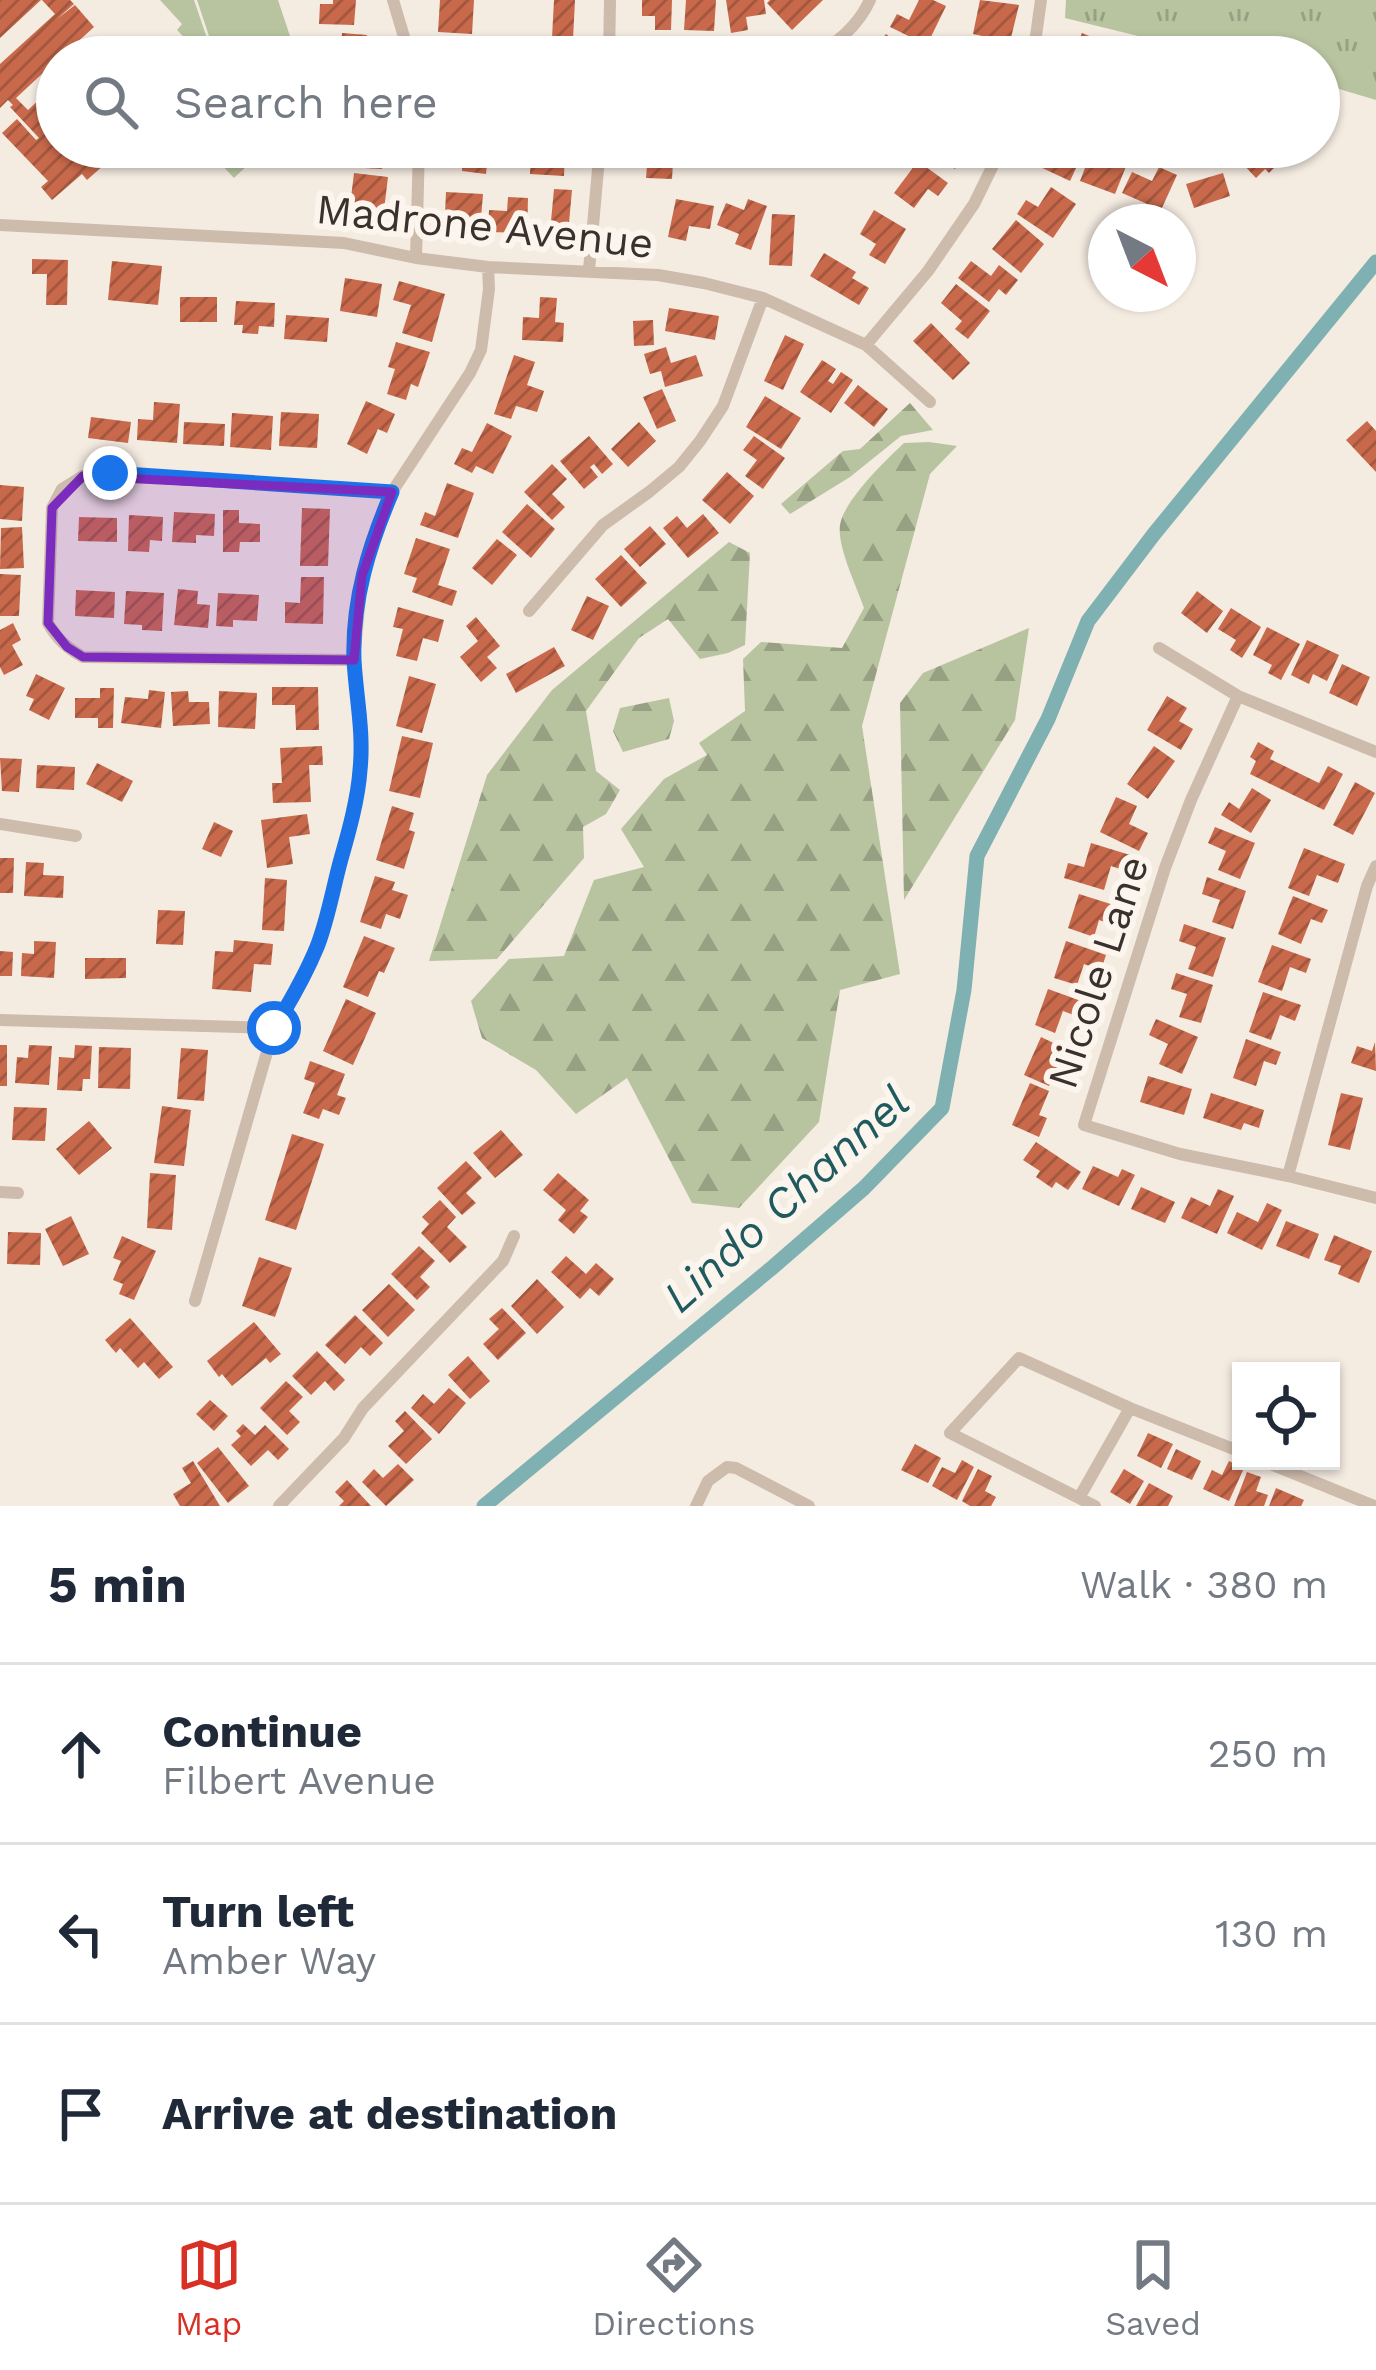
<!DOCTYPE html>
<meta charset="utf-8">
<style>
:root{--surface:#fff;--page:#f2f2f3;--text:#1f2937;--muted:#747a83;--line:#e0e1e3;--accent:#d93025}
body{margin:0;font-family:"Work Sans",sans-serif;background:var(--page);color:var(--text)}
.controls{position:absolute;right:36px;bottom:36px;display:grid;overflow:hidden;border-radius:0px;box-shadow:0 3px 9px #0004}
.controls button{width:108px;height:108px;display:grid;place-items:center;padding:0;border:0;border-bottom:3px solid var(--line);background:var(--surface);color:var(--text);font:60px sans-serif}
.compass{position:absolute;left:1088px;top:204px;width:108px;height:108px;border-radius:50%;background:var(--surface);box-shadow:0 3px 9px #0004;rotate:138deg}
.stop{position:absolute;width:36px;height:36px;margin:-27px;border:9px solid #1a73e8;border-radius:50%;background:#fff}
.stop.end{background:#1a73e8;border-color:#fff;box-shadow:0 3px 12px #0008}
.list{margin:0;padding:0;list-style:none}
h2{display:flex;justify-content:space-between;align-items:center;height:156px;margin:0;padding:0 48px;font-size:51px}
h2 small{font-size:39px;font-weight:400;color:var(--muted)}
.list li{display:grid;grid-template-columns:78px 1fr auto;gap:36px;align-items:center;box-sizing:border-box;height:180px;padding:0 48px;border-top:3px solid var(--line)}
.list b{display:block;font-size:45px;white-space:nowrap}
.list p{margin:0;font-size:39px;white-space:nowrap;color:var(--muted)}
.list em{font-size:39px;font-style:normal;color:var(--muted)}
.icon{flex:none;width:66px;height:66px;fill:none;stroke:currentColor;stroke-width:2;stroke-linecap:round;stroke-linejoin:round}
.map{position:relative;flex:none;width:1376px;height:1506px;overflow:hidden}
.search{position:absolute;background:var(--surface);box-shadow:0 3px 9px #0004;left:36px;right:36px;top:36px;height:132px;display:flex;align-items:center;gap:30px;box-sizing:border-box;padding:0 42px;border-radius:66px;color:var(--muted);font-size:45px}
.sheet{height:696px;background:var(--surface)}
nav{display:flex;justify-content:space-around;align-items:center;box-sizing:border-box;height:168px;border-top:3px solid var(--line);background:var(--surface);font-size:33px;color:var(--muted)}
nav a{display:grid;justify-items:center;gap:6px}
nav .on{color:var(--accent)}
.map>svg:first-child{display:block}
</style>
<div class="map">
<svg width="1376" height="1506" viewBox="0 0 1376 1506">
<defs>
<pattern id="grass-tufts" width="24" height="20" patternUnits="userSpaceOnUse" patternTransform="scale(3)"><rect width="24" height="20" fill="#b8c4a0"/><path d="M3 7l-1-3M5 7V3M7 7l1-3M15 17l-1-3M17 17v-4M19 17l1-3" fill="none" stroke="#97a083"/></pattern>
<pattern id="forest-firs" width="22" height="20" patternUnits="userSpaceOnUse" patternTransform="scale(3)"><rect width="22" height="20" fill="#b8c4a0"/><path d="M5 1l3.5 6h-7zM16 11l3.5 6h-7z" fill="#97a083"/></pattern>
<pattern id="building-hatch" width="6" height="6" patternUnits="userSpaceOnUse" patternTransform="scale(3)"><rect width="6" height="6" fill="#c8694b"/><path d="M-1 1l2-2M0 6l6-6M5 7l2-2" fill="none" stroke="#a4573f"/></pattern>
</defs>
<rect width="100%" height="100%" fill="#f4ebe1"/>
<path fill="url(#grass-tufts)" d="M160,0H194L209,44L199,53L177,30L182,24Z
M1066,0H1376V100L1319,83V57H1223L1065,18Z"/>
<path fill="url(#forest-firs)" d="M910,403L933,430L901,436L850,477L790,514L781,504L843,451L860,449Z
M929,442L957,446L930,474L862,726L900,974L840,990L819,1122L739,1208L692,1203L627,1078L576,1114L536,1070L482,1038L471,1001L509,959L564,956L594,880L644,867L621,829L664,779L707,755L699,743L745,711L743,659L761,642L842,648L864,608C857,587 837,547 840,525C844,500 886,460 904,443Z
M729,542L750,553L745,645L728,653L700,659L668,619L639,638L586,711L596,771L620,790L606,814L583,827L584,858L497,959L429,961L487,775L552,690Z
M1029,628L1015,720L904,900L900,703L923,673Z
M669,698L674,721L669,739L623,752L613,731L620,708Z"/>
<path fill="#b8c4a0" d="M197,0H278L290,36L228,57H216Z
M205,147H267L234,178Z"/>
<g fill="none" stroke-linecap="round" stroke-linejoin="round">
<path stroke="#7fb0b2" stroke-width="15" d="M484,1506L773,1267L864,1188L942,1108L964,990L977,856L1048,719L1088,621L1154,534L1376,262"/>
</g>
<path fill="url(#building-hatch)" d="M0,0H41L0,38Z
M42,0H70L74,4L57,19L75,5L94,27L61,57H57V60L16,98L28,110L57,83V131L52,136L57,142V147H62L66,151L71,147H124L87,180L82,174L52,200L41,187L48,181L2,133L17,119L36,140L39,138L10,107L13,105L8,100L0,108V64L55,14Z
M333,0H356L354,25L319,24L320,4H333Z
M440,0H474L472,34L438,32Z
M554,0H575L573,39L552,38Z
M642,0H672L671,30H655V16H642Z
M686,0H716L714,31L684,30Z
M726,0H764L766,14L746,17L748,30L731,33Z
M770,0H823L792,30L767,3Z
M919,0H933L946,6L927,45L890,27L897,14L909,20Z
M980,0L1019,5L1010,42L973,34Z
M342,33L367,35L366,57H340Z
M1082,33L1119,48L1115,57H1072Z
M886,34L915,57H887L875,48Z
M976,39L1009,52L1007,57H968Z
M106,40L121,57H86Z
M443,41H478V57H442Z
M537,44L573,46L572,57H536Z
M346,147H384L382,169L364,168L366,153L346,152Z
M464,147H489L486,174L462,171Z
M633,147H674L672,179L646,178L648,154L633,153Z
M919,147H964L962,150L965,151L955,169Z
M1044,147H1086L1070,181L1036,165Z
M1093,147L1129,159L1115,194L1080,181Z
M1257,147H1295L1269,173L1265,169L1256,178L1241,162Z
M531,149L565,151L564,176L530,174Z
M918,161L948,183L938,196L928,189L914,208L894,193Z
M1159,167L1177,175L1161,210L1122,193L1132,172L1152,181Z
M354,173L388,177L384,210L350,206Z
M1223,173L1230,196L1194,208L1186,184Z
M1051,187L1076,204L1053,238L1017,214L1026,200L1038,207Z
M554,189L572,190L568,234L550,232Z
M446,192L483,194L480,230L465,229V215L445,214Z
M508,197L528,198L527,233L488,232L489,210L507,211Z
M676,199L714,206L710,229L689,226L686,241L668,237Z
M748,199L767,206L751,250L735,244L739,234L717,225L726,203L744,210Z
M874,210L906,229L885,264L869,255L876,244L860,234Z
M772,214L795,215L792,266L769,265Z
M1016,220L1044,244L1021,273L992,249Z
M824,253L856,272L852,278L869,288L859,305L810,276Z
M32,259L68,260L67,305H46L47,274H32Z
M112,261L162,266L158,305L108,300Z
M971,261L991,276L999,265L1018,280L1006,295L999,289L989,302L958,278Z
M345,278L382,284L377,317L340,311Z
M399,281L445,294L432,342L402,333L411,305L393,300Z
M956,284L990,311L968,339L955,329L962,321L941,303Z
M180,297H217V322H180Z
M540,297L557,298L555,322L564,323L563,342L522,340L523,317L539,318Z
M236,301L275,303L274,327L259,326L258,334L242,333L243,325H234Z
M669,308L719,316L715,340L665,331Z
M286,315L329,318L327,342L284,339Z
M653,320L654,345L634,346L633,321Z
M931,323L970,363L953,380L913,341Z
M785,335L804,344L783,390L764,381Z
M396,342L430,352L418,387L411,384L406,400L387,394L395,369L388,367Z
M666,347L671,363L696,355L703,376L665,387L661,371L650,374L644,354Z
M514,355L535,362L527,385L544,391L537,412L516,406L511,419L494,414Z
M822,360L836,369L828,381L833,384L841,372L853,380L831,413L800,392Z
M858,385L888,409L874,427L844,403Z
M662,389L676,421L657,429L643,397Z
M765,396L801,418L781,449L746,427Z
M366,401L395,414L387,433L378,429L367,454L347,444Z
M154,402L180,404L177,443L137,440L138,419L153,420Z
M281,412L319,414L317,448L279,446Z
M232,413L273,416L271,450L230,447Z
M91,417L131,422L128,443L88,438Z
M1367,421L1376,431V472L1346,440Z
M184,422L225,424L224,446L183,444Z
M639,422L656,441L628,467L611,449Z
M487,423L512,436L493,474L476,466L472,473L454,464L462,448L472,452Z
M589,436L613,464L602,474L594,464L590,467L598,477L584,489L560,461Z
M754,436L785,458L763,489L745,476L757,460L743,450Z
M552,464L567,479L552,494L565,507L552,520L524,492Z
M727,472L754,496L730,524L702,500Z
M447,483L474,493L458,538L420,525L425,512L435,516Z
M0,485L24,487L22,521L0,519Z
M527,504L555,529L531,558L502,532Z
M302,508L330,509L328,566H300Z
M223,510H239V523L260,524V542H240L239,552H223Z
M174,512L215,514L214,536L196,535V543L172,542Z
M703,514L719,533L688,558L663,528L677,516L687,528Z
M129,515L163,517L162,541L150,540L149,552L128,551Z
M79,517L117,518V542L78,541Z
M650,526L666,544L640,567L624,549Z
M22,527L24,568L0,569L1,528Z
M416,538L450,549L438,585L457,591L452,606L412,592L417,578L404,574Z
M497,539L517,555L492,585L472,568Z
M621,555L647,583L621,607L595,579Z
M0,574L21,575L19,616H0Z
M301,577H324L323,624L285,623V602L300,603Z
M178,589L198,591L197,604L210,605L208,628L174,625Z
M76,590L115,592L114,618L75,616Z
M126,591L164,593L162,631L142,630V625L124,624Z
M1197,591L1223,611L1207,633L1181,613Z
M218,593L259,595L257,621L233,620V627L216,626Z
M587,596L609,606L593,640L571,630Z
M398,607L444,620L438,642L423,638L417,661L396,656L403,629L393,627Z
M1231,608L1261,627L1242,658L1230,650L1236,640L1218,629Z
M476,617L500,646L487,657L497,668L481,682L460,657L478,641L466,626Z
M13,623L21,640L12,645L23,665L4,675L0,667V630Z
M1267,627L1300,644L1281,680L1268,673L1272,665L1253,655Z
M1307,640L1339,655L1327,681L1313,674L1309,684L1291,675Z
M554,647L565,666L516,693L506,674Z
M1342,664L1370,677L1357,706L1329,693Z
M36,674L65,688L49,720L29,710L34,699L26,696Z
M409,676L436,684L422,733L396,726Z
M272,687H318L319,730H296L295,705H272Z
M100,688H114L113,728H98V718H75V698H100Z
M149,690L165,692L161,728L121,723L125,697L148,699Z
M188,691L189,702H209L210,724L173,726L171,692Z
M219,691L257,693L255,729L218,727Z
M1167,696L1187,708L1179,721L1193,729L1181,750L1147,730Z
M402,736L433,743L420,798L389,791Z
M1258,742L1274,751L1270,759L1319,783L1328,766L1343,774L1324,810L1250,774L1256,761L1250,757Z
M322,746L323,765H309L311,802L273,803L272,783H282L280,748Z
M1154,746L1175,761L1148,799L1127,784Z
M0,758L22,759L19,792L2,791Z
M97,763L133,781L122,802L86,784Z
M37,765L75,767L74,790L36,788Z
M1355,782L1375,793L1353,835L1333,825Z
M1252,788L1271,800L1251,833L1221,815L1229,802L1239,809Z
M1116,797L1137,806L1129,824L1148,833L1139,851L1100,832Z
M392,806L414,813L409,830L415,832L404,869L376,860Z
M307,814L310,834L289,837L293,864L267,868L261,820Z
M214,822L233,831L221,857L202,849Z
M1215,827L1255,843L1240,879L1218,870L1226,851L1208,843Z
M1091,843L1130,855L1126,871L1111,866L1104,890L1064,878L1068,863L1084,867Z
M1304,848L1345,864L1338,883L1317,875L1309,896L1288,888Z
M0,858H14L13,893H0Z
M26,862L44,863L43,875L64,876L63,898L24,896Z
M375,876L395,882L392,890L408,895L400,919L386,914L381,929L360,922Z
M1207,877L1246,891L1233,929L1212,922L1220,900L1202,894Z
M265,878L287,880L284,931L262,930Z
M1079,894L1120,907L1114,925L1099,920L1094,937L1068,928Z
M1293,896L1328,910L1322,923L1311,919L1301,944L1278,934Z
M158,910L185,911L183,945L156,944Z
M1184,924L1226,938L1213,977L1188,969L1196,947L1179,941Z
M364,936L395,948L384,973L379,971L368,997L343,987Z
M234,940L273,944L271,965L254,964L251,992L212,989L215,951L233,952Z
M34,941L56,942L54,978L21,976L22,953L34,954Z
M1066,941L1106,955L1101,970L1084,964L1077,985L1054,978Z
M1272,945L1311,959L1306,973L1290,967L1282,991L1258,982Z
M0,951L13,952L12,976H0Z
M85,958H126V978L85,979Z
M1176,973L1213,985L1201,1023L1179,1017L1187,994L1171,989Z
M1048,989L1084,1002L1079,1017L1063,1011L1055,1033L1035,1025Z
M1263,992L1301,1005L1295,1021L1280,1015L1271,1040L1249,1032Z
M346,999L376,1013L353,1065L323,1051Z
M1156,1019L1198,1037L1182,1074L1159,1064L1168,1044L1149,1035Z
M1041,1037L1066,1049L1049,1086L1024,1075Z
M1246,1039L1281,1052L1276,1065L1264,1061L1256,1086L1233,1078Z
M1375,1042L1376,1071L1351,1063L1357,1046L1372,1051Z
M0,1045H7V1086H0Z
M29,1045L52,1046L49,1085L15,1083L17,1057L28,1058Z
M75,1045L92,1046L90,1079H83L82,1091L57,1090L59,1057L74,1058Z
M99,1047L131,1048L130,1089L98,1088Z
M181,1048L208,1050L204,1101L177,1099Z
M310,1061L345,1074L337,1095L346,1098L339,1115L323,1109L319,1119L303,1113L315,1083L304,1079Z
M1148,1076L1192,1089L1184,1115L1140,1102Z
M1030,1083L1049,1091L1039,1115L1047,1118L1039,1137L1012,1125Z
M1211,1093L1264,1110L1259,1128L1244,1123L1241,1130L1203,1118Z
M1341,1093L1363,1098L1350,1150L1328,1145Z
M162,1106L191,1110L184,1166L154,1163Z
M14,1107L47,1108L45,1141L12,1140Z
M89,1121L112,1148L79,1175L56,1149Z
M501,1130L523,1155L495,1178L473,1153Z
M292,1134L324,1144L296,1230L265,1220Z
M1036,1142L1081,1172L1068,1190L1056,1182L1052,1188L1036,1177L1040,1171L1023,1160Z
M466,1161L482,1178L466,1193L476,1203L462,1215L437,1188Z
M1093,1166L1118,1177L1122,1169L1135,1175L1119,1206L1082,1189Z
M150,1173L176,1175L172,1230L147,1228Z
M558,1173L589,1200L580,1211L588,1217L574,1234L558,1220L566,1210L543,1190Z
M1141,1187L1175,1202L1165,1223L1131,1209Z
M1218,1189L1234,1196L1217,1234L1181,1218L1191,1197L1210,1206Z
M440,1200L456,1217L447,1227L467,1247L450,1263L421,1233L429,1224L422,1217Z
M1267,1203L1282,1210L1262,1250L1227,1233L1237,1212L1258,1222Z
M71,1216L89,1254L63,1266L45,1229Z
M1286,1221L1319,1234L1309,1259L1276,1246Z
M8,1232L41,1233L40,1265L7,1264Z
M1334,1235L1372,1251L1359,1283L1338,1274L1341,1266L1324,1260Z
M122,1236L156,1251L134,1300L119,1294L123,1284L113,1280L121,1261L113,1258Z
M419,1246L435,1261L420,1277L430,1287L417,1300L391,1274Z
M566,1256L586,1274L596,1263L614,1279L599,1296L590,1288L580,1299L551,1272Z
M259,1257L292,1268L275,1317L242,1306Z
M537,1279L564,1307L537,1334L511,1306Z
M389,1284L415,1310L388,1337L362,1310Z
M502,1308L526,1333L498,1360L483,1344L499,1329L489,1319Z
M355,1315L383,1343L370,1356L361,1347L345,1364L325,1345Z
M130,1318L173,1367L159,1379L144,1362L138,1368L120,1348L116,1353L105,1340Z
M254,1322L281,1354L270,1363L266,1358L232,1386L222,1374L219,1377L207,1361Z
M317,1351L345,1380L334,1391L325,1381L311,1395L292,1376Z
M468,1356L490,1381L470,1399L448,1375Z
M286,1381L303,1397L289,1411L300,1422L287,1435L260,1408Z
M449,1388L466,1403L439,1434L411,1408L423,1394L434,1404Z
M210,1400L228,1416L214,1431L196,1414Z
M405,1411L432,1439L406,1464L388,1446L404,1431L395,1421Z
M243,1424L255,1435L265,1425L289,1449L278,1460L268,1450L251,1466L231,1445L241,1436L236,1431Z
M1148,1433L1173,1444L1161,1468L1137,1456Z
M915,1444L941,1458L928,1483L901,1470Z
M218,1447L249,1486L228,1503L197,1463Z
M1176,1449L1201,1461L1192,1480L1167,1469Z
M962,1460L974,1467L957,1500L932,1486L942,1467L955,1473Z
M193,1461L220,1506H180L173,1494L191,1483L182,1468Z
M1229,1461L1244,1468L1229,1501L1203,1489L1212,1470L1222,1475Z
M398,1464L414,1480L386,1506L362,1482L374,1469L383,1478Z
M978,1469L992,1476L985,1491L996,1497L991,1506H970L962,1501Z
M1124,1469L1144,1481L1130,1504L1110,1492Z
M1247,1472L1261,1477L1256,1491L1268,1495L1264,1506H1234Z
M347,1480L371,1506H339L344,1501L335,1492Z
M1149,1483L1173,1496L1168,1506H1136Z
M1276,1488L1304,1500L1301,1506H1269Z"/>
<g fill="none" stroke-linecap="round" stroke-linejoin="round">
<path stroke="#cdbbac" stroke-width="12" d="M393,0L410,57
M609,57L610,0
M811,57C837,44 858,26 870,0
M1033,57L1041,0
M0,225L344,243L416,258L488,267L658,275L704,283L763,298L866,345L930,402
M416,258L419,147
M589,270L600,147
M866,345L928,271L974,204L1002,147
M529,611L603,525L649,492L679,467L700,441L723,406L763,298
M1159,648L1238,696L1376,752
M354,660L83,657C67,648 57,639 48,623L52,508L62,489L83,476L111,473L392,492
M1238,696L1191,800L1165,868L1084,1125L1180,1154L1288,1176L1376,1198
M0,824L76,836
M0,1020L274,1028
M1288,1176L1367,886L1376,866
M0,1192L18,1193
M195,1301L274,1028L298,988L319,943L346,841L360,772L361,718L354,660L362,576L371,543L392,492L470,373L481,350L489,289L488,267
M1263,1461L1374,1506
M1079,1498L1130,1408
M279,1506L344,1438L363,1408L503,1261L514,1236
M696,1506L708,1481L727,1467L736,1468L809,1506
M1095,1506L950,1433L1019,1358L1130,1408L1241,1452"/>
</g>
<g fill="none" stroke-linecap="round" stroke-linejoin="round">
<path stroke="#1a73e8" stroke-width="15" d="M110,473L392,492C369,546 352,600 354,660C356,697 364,732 360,770C358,799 349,831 341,859C333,888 328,919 317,947C305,976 290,1002 274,1028"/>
</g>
<path fill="#7b2cbf" fill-opacity="0.2" stroke="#7b2cbf" stroke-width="9" stroke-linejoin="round" d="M83,476L392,492L362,576L354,660L83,657L67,647L48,623L52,508Z"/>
<g text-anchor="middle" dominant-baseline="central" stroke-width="12" stroke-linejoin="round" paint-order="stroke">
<g font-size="42" fill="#3b302b" stroke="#fbf5ee">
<text transform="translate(485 226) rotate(6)">Madrone Avenue</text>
<text transform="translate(1098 972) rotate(-72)">Nicole Lane</text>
</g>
<g font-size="45" font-style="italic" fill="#1f5a5e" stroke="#fbf5ee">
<text transform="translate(786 1199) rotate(-42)">Lindo Channel</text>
</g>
</g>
</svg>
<div class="controls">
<button><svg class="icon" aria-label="locate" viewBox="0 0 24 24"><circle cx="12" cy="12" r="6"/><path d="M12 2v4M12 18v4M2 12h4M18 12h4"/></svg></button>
</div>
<svg class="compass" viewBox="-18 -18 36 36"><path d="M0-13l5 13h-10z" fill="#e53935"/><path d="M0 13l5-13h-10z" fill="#747a83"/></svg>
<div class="stop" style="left:274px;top:1028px"></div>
<div class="stop end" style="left:110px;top:473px"></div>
<div class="search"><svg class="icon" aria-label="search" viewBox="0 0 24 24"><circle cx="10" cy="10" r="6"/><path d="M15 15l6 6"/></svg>Search here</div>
</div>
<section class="sheet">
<h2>5 min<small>Walk · 380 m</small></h2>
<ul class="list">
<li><svg class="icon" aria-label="ahead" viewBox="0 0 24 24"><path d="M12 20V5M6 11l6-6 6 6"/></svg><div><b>Continue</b><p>Filbert Avenue</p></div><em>250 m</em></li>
<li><svg class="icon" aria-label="left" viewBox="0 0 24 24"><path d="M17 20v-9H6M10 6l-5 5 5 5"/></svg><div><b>Turn left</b><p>Amber Way</p></div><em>130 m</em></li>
<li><svg class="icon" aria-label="arrive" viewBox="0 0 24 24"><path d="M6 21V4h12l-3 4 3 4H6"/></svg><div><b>Arrive at destination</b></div></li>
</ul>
</section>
<nav>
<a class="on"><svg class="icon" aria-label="map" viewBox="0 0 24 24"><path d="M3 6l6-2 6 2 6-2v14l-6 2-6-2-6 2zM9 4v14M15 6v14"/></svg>Map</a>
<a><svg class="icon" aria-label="directions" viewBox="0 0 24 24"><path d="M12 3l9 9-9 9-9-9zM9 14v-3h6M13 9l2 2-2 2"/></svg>Directions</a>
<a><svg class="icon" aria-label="saved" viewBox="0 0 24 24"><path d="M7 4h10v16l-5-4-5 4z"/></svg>Saved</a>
</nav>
